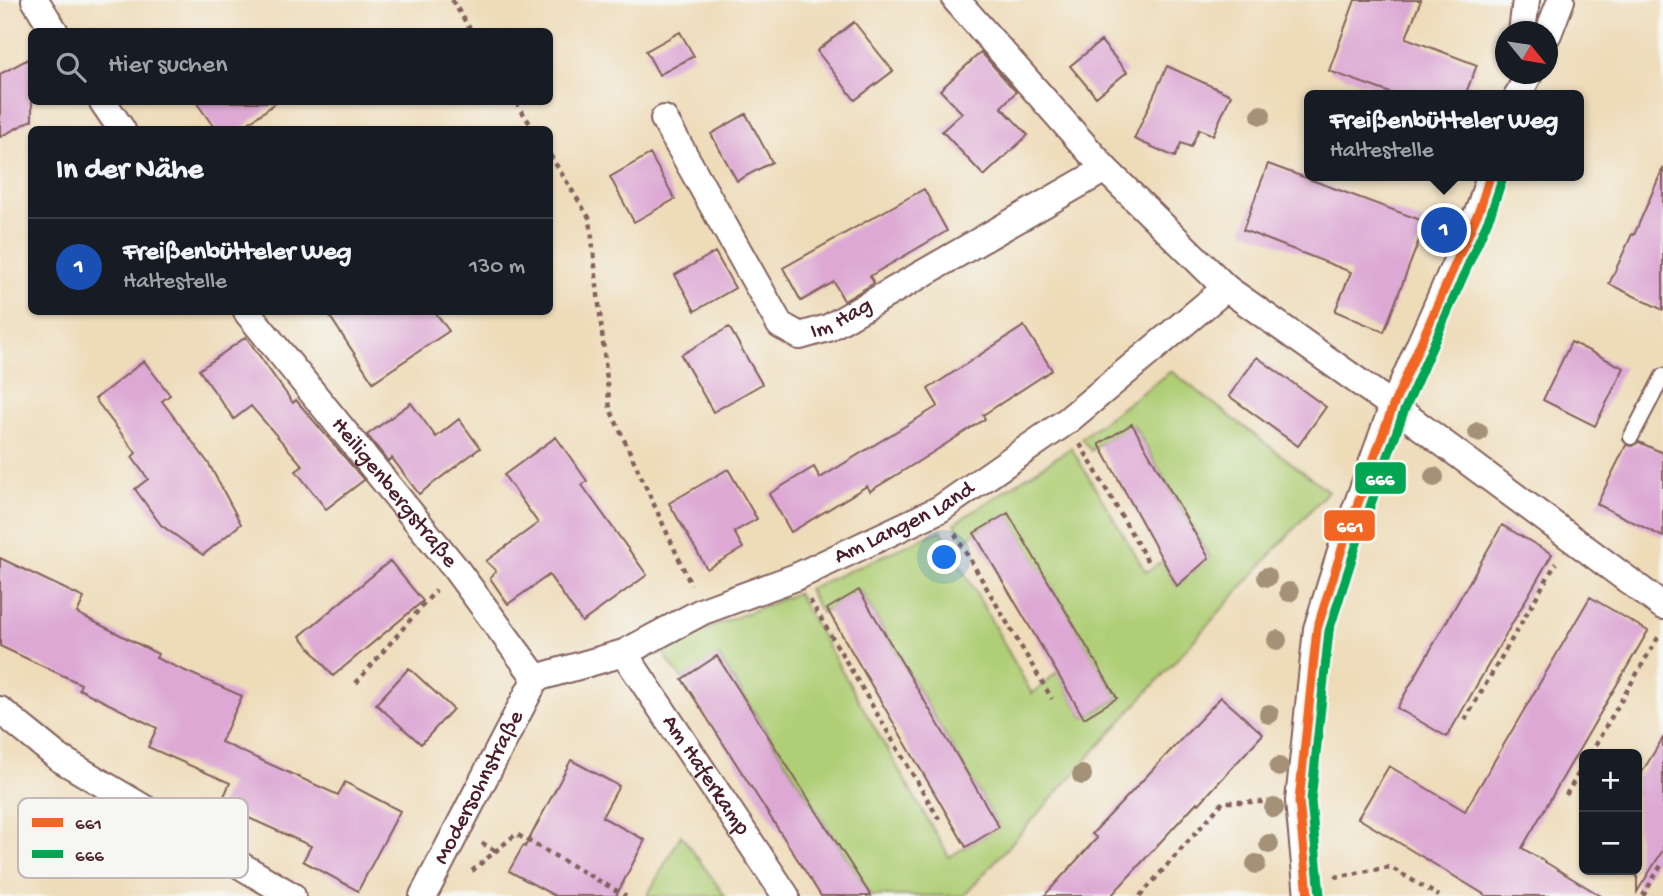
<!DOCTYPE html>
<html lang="de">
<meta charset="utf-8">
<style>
:root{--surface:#171b24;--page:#242831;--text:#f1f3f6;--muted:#9ea1a6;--line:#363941;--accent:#db2777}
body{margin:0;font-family:"Gochi Hand",sans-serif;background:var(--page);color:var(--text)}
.controls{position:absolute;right:21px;bottom:21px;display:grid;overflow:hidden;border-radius:10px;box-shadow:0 2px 5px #0004}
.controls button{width:63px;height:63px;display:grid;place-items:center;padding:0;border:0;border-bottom:2px solid var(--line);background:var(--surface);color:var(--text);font:35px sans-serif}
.compass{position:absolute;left:1495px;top:21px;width:63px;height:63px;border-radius:50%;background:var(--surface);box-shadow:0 2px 5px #0004;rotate:120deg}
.you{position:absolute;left:945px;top:558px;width:24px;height:24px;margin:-18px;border:5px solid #fff;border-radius:50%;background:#1a73e8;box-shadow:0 0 0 10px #1a73e833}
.badge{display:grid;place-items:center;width:46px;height:46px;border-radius:50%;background:var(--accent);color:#fff;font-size:23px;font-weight:700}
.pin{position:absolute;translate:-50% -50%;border:4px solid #fff;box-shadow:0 2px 7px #0006}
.popup{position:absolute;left:1304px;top:90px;width:280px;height:91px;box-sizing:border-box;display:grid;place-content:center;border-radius:10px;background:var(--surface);filter:drop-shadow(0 2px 5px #0005);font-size:23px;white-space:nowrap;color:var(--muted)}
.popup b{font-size:26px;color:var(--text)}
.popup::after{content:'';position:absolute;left:50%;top:100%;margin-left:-14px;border:14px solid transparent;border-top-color:var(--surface)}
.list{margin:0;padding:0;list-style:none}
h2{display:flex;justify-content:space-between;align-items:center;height:91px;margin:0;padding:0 28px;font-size:30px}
h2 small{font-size:23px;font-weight:400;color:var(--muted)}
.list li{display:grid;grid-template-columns:46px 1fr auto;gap:21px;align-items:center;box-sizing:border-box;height:98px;padding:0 28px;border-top:2px solid var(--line)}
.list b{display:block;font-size:26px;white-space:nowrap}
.list p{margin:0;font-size:23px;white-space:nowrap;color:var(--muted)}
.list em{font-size:23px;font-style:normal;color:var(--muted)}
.icon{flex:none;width:38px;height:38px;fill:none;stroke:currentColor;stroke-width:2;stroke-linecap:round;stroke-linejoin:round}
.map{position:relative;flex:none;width:1663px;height:896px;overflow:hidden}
.search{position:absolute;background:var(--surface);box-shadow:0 2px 5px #0004;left:28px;top:28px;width:525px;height:77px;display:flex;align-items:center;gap:18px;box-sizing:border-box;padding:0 24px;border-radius:10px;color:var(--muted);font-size:26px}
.panel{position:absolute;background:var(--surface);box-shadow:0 2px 5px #0004;left:28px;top:126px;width:525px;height:189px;border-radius:10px}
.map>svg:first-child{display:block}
</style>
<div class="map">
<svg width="1663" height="896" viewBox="0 0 1663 896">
<rect width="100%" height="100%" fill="#f6f6f2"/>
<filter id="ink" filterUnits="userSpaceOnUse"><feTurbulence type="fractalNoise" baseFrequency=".0143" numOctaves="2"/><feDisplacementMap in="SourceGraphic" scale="14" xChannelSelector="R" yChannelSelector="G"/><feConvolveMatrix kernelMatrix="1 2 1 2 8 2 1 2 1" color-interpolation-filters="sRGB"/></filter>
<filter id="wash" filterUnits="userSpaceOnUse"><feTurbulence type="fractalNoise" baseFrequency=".00686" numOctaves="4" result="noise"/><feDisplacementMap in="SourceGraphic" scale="28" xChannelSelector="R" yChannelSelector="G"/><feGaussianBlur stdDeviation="1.57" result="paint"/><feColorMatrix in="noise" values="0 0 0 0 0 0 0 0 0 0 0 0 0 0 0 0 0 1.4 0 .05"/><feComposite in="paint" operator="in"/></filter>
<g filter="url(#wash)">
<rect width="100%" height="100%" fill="#eedcb9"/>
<path fill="#afce75" stroke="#7c7650" stroke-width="2" d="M1171,371L1328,491L964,896H871L718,656L682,679L659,648L797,593L949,857L999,827L860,590L821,613L808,589L941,530L1032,694L1057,672L1084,718L1117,699L1008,514L974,533L965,542L955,523L1071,448L1146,572L1163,561L1177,586L1209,557L1133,424L1099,444L1091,451L1081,438Z
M681,835L725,896H647Z"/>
<g id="blocks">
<path fill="#dda9d4" d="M1355,0H1421L1406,38L1477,65L1465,95H1396L1329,71Z
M854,22L893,71L855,100L817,51Z
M680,32L694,56L659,75L646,51Z
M1101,41L1127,72L1096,97L1070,66Z
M981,52L1016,92L1001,107L1028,135L984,176L942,131L962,113L940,90Z
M32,57V120L0,137V74Z
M1167,66L1231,95L1213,135L1199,129L1191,147L1181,143L1175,157L1134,139Z
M196,102H277L239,130H216Z
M746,114L772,162L737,181L711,134Z
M650,154L675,199L634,222L610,177Z
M1268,164L1426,222L1384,332L1335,311L1351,272L1243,230Z
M1663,168V310L1609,284L1632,234L1634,235Z
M924,189L947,231L870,276L874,283L844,301L834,282L801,301L783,268Z
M715,252L735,288L695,311L675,275Z
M327,312H435L449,331L373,382Z
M1024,326L1052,370L983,415L985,419L916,463L870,491L867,486L791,532L769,494L814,467L820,478L938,406L928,389Z
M729,327L762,384L713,412L681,355Z
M246,337L293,403L296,400L364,480L326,509L296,471L303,466L251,406L234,419L199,370Z
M1571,342L1624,368L1595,426L1543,400Z
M1257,357L1326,407L1298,446L1229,396Z
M144,361L170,395L162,401L209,464L241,524L203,555L161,525L135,489L148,479L132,457L136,453L95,399Z
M411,403L436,437L459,419L480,448L419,494L392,458L388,461L367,435Z
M1132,424L1209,558L1177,586L1099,444Z
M556,437L587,481L582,485L647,575L582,622L549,575L508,604L490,578L496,571L486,561L538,523L504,475Z
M1639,442L1663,453V537L1597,504L1626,445L1632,446Z
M728,469L757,519L734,532L743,548L707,569L669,503Z
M1008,513L1117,698L1084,718L974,533Z
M1502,525L1552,554L1447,737L1397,708Z
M0,558L84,598L77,613L158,654L156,658L242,696L221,742L338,795L345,782L400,811L358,891L303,861L311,846L220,805L230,783L148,747L157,728L79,689L81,684L0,646Z
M390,561L423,601L333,676L300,636Z
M859,590L999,827L966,847L827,609Z
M1590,597L1648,631L1522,848L1601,896H1487L1358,818L1389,766L1465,811Z
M717,656L777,750L871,896H821L682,679Z
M409,668L453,709L421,744L376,704Z
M1221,697L1263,734L1199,804L1197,802L1111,896H1044L1097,838L1092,834Z
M1663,738V850L1637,892V780Z
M571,760L619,786L602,817L645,840L616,896H555L509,871L523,846L525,847Z"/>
</g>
</g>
<g filter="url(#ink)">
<use href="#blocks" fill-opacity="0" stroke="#83615d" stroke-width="2"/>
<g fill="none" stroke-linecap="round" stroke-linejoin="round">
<defs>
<path id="service" d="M1631,437L1663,376"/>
<g id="minor">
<path d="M35,0L55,32"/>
<path d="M956,0L1105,169L1226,288L1393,406L1663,606"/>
<path d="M1522,32L1526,0"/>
<path d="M1548,34L1561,0"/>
<path d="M1518,95L1529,74"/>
<path d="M103,102L122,130"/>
<path id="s1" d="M664,119L780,325L800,336L828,328L1105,169"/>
<path id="s2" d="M247,312L455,568L536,678"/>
<path id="s3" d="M624,653L786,896"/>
<path id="s4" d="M536,678L624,653L703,611L796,577L940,509L1067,421L1226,288"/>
<path d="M0,710L59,758L292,896"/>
<path id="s5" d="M423,896L536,678"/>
<path d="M1308,896L1299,801L1317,629L1345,539L1393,406L1480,208L1490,176"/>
</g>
</defs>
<use href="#service" stroke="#83615d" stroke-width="18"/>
<use href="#minor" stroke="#83615d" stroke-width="30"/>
<path stroke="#83615d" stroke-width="4.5" stroke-dasharray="5 5" stroke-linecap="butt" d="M452,0L472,32
M516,102L534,130
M550,155L590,219L610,409L691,585
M1080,444L1148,562
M955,534L1052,699
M810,600L939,819
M356,683L436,590
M1465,720L1556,563
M1590,754L1660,634
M1566,795L1584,764
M482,843L496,851
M472,871L516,834L626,896
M1335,877L1390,867L1439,896
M1140,896L1223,802H1271
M1643,896L1663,862"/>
<use href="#service" stroke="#fff" stroke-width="14"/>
<use href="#minor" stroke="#fff" stroke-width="26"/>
<defs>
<path id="bus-1" d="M1308,896L1299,801L1317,629L1345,539L1393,406L1480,208L1490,176"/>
<path id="bus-2" d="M1320,895L1311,801L1329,631L1357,543L1404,411L1491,213L1502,180"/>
</defs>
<use href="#bus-1" stroke="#f6f6f2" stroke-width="14"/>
<use href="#bus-2" stroke="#f6f6f2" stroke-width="14"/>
<use href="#bus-1" stroke="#f26522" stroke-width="9"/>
<use href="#bus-2" stroke="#00a651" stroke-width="9"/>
</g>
<g fill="#a49177">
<circle cx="1261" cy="115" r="10"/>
<circle cx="1478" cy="432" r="10"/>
<circle cx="1434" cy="477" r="10"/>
<circle cx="1267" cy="577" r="10"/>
<circle cx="1289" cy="592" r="10"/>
<circle cx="1277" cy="640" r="10"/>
<circle cx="1269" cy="714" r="10"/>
<circle cx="1279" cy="767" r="10"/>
<circle cx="1082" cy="775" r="10"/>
<circle cx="1274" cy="808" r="10"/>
<circle cx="1269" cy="844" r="10"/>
<circle cx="1256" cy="864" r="10"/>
</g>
</g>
<g text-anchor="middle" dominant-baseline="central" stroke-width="5" stroke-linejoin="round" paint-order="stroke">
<g font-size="23" fill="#4a1f2b" stroke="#f6f6f2">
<text stroke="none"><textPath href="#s1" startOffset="304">Im Hag</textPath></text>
<text stroke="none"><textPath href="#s2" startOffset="233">Heiligenbergstraße</textPath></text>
<text stroke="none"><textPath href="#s4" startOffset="401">Am Langen Land</textPath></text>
<text stroke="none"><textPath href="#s3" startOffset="147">Am Haferkamp</textPath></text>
<text stroke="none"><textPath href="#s5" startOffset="122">Modersohnstraße</textPath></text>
</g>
</g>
<rect x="18" y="798" width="230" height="80" rx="10" fill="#f6f6f2" stroke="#c2b6b6" stroke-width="2"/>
<rect x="32" y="818" width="31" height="9" fill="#f26522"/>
<rect x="32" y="850" width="31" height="8" fill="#00a651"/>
<g font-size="19" fill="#4a1f2b">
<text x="75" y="829">661</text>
<text x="75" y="861">666</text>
</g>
<g stroke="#f6f6f2" stroke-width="2.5">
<rect x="1354" y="461" width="53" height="34" rx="7" fill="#00a651"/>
<rect x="1323" y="509" width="53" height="33" rx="7" fill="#f26522"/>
</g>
<g font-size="19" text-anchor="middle" font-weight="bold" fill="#fff">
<text x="1380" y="485">666</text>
<text x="1350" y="532">661</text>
</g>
</svg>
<div class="controls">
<button>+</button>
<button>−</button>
</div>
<svg class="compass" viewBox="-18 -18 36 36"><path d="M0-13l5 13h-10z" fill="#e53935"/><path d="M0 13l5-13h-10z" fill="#9ea1a6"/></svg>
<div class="you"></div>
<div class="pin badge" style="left:1444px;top:230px;background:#1a4fb4">1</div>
<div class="popup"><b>Freißenbütteler Weg</b>Haltestelle</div>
<div class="search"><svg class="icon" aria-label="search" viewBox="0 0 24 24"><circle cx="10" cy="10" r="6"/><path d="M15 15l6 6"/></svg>Hier suchen</div>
<section class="panel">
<h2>In der Nähe<small></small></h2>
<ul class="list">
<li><span class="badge" style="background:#1a4fb4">1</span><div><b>Freißenbütteler Weg</b><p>Haltestelle</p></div><em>130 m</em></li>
</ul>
</section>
</div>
